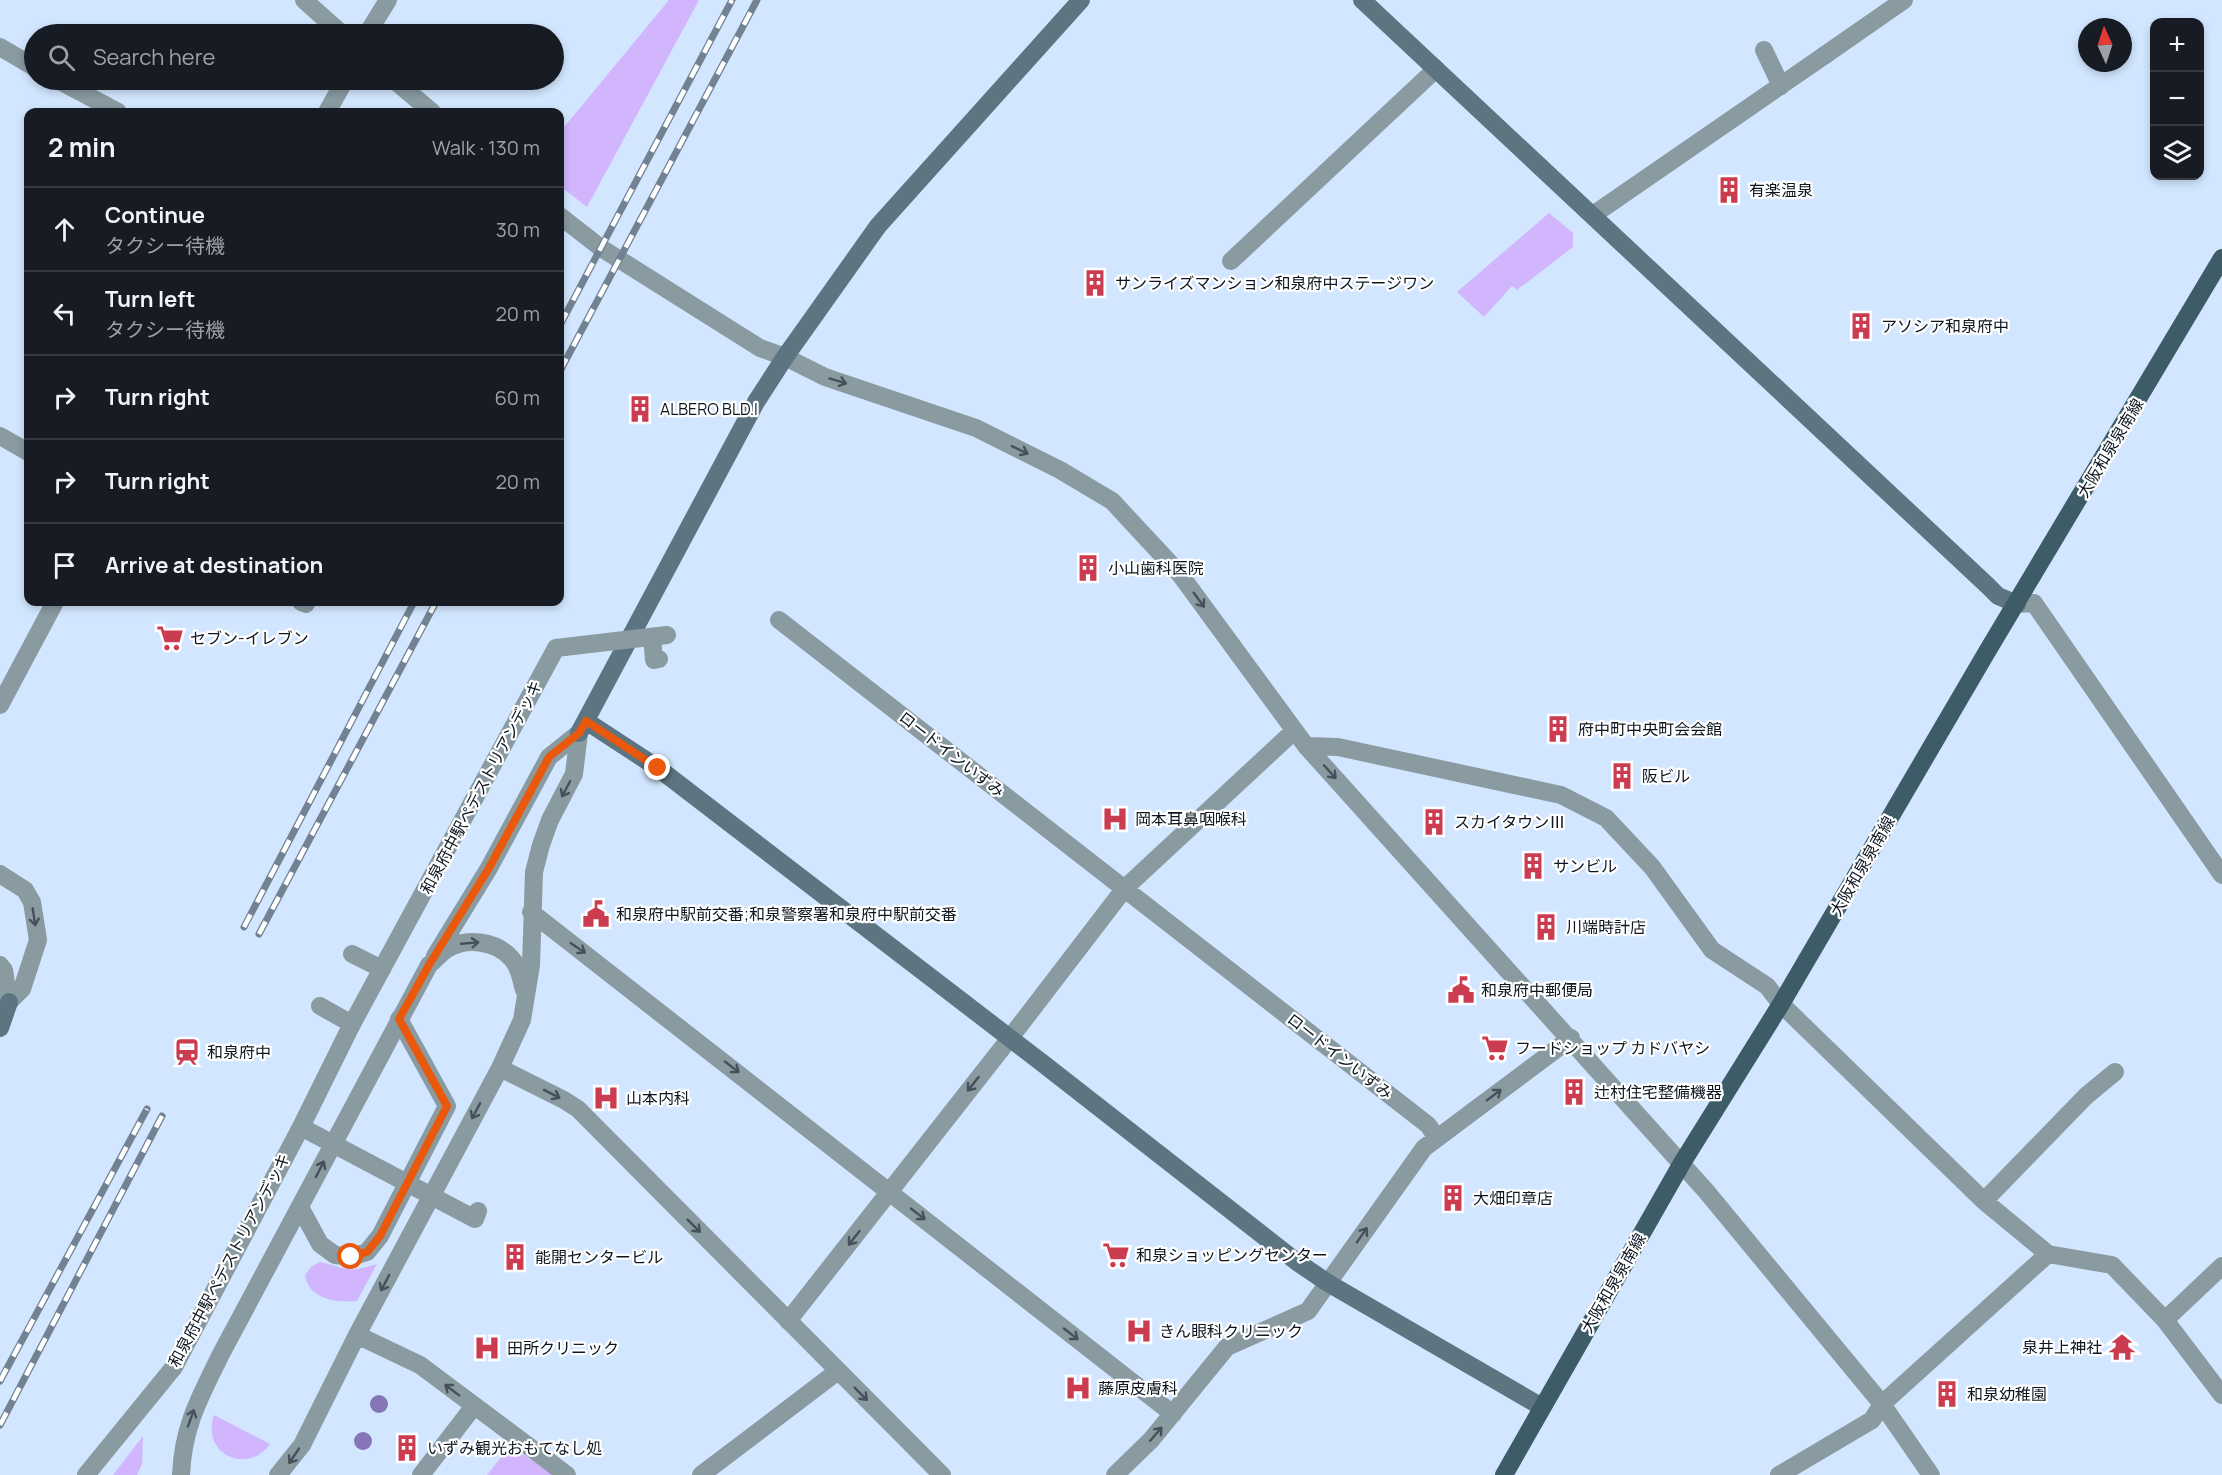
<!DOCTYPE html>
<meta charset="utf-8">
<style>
:root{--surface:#171b24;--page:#242831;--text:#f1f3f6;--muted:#9ea1a6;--line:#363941}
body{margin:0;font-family:Manrope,"Noto Sans JP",sans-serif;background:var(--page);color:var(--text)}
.controls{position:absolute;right:18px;top:18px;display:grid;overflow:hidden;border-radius:12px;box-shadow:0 3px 9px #0003}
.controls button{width:54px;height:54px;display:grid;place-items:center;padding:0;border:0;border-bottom:2px solid var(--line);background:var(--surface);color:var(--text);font:30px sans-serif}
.compass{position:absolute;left:2078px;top:18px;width:54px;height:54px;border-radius:50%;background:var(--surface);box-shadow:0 3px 9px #0003;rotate:357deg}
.stop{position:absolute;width:18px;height:18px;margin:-14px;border:4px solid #ea580c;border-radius:50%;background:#fff}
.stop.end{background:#ea580c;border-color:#fff;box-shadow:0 2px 6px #0008}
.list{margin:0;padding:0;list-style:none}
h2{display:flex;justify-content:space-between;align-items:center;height:78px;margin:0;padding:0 24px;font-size:26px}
h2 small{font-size:20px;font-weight:400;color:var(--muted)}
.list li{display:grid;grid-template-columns:39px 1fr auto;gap:18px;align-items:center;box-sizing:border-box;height:84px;padding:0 24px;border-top:2px solid var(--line)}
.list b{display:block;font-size:22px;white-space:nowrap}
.list p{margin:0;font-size:20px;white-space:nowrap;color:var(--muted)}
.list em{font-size:20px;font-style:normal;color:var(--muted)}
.icon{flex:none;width:33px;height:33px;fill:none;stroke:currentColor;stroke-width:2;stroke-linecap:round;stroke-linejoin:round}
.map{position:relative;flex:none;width:2222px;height:1475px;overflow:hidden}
.search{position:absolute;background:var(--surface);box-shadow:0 3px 9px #0003;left:24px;top:24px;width:540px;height:66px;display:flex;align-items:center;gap:15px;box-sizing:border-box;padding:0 21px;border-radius:33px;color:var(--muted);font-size:22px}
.panel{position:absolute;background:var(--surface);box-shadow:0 3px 9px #0003;left:24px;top:108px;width:540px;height:498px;border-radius:12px}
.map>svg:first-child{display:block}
</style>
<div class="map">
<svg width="2222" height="1475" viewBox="0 0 2222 1475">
<rect width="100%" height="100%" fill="#d2e7ff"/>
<path fill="#d1b6fe" d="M669,0H699L587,207L560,186V132Z
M1549,213L1573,233V247L1517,290L1512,286L1484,317L1457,292Z
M320,1262C348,1269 348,1273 377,1264L357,1301C336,1303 308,1299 305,1275L312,1266Z
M214,1415L270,1444C249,1475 200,1455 214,1415Z
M143,1436L142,1464L137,1475H113Z
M510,1446L555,1475H487Z"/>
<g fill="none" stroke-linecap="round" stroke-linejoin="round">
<path stroke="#899aa1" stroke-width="18" d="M1825,55L1904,0
M300,1207L320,1244L335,1255L351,1257L367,1252L380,1236L447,1106L399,1019
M421,1475L474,1406"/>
<path stroke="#899aa1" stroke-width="18" d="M304,0L342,34
M367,34L388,0
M0,47L34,67
M1764,50L1781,86
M58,80L118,112
M394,80L432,112
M327,112L345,80
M1593,215L1825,55
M560,216L601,248L760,348L785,357L825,377L976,428L1060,470L1112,501L1179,573L1306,746L1706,1191L1882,1404L1931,1475
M1231,261L1436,69
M0,436L28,452
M301,602L306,604
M2017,604L2034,603L2222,875
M779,620L1428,1125L1437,1138
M652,637L654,660L659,659
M0,705L55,602
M1306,746L1338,747L1561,795L1606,818L1652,867L1712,950L1767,986L1781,1004L1984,1201L2048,1254L2112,1265L2165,1320L2222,1395
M0,874L25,890L32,902L38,940L22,989L9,1002L4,970L0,965
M531,912L1173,1414
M352,954L382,969
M435,956L489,868L549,757L579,733
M320,1006L352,1024
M500,1068L564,1100L578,1109L942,1475
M1984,1201L2086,1096L2115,1072
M2165,1320L2222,1266
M788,1321L1010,1038L1125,888L1294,731
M357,1335L420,1365L567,1475
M181,1475C183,1426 200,1397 221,1354L429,965C435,960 441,953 447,949C467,937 497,941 512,959C520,968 521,980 524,990
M278,1475L302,1445L357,1335L500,1068L522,1020L531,965L534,872L541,845L550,820L574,774L579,733
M701,1475L838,1371
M1115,1475L1151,1440L1227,1347L1308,1311L1424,1148L1571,1038
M1779,1475L1872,1420L1882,1404L2048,1254"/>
<path stroke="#5c7580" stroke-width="18" d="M1362,0L1988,586L1998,596L2017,604
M586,721L658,768L1041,1062L1297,1262L1328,1283L1542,1407
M579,733L756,402L785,357L878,226L1081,0
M0,1028L9,1002"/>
<path stroke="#3d5c68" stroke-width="18" d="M1504,1475L1682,1163L1781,1004L1988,650L2222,258"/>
<defs>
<path id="rail" d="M560,325L732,0
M560,371L757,0
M244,927L414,602
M259,934L436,602
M0,1381L147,1109
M0,1425L162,1116"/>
</defs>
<use href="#rail" stroke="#738293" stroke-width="7"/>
<use href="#rail" stroke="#fff" stroke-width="4.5" stroke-dasharray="14" stroke-linecap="butt"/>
<path stroke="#899aa1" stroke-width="18" d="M301,1127L475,1219L478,1211
M86,1475L174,1367L301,1127L352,1024L556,648L667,635"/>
</g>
<g fill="#8776b7">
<circle cx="379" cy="1404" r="9"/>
<circle cx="363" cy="1441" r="9"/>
</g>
<defs><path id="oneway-shaft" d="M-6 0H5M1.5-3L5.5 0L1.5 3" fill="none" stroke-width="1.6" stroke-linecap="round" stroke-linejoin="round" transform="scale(1.5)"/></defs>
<g stroke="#45515a">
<use href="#oneway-shaft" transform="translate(838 381) rotate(17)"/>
<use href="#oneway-shaft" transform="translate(1020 450) rotate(26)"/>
<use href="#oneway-shaft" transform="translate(1199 600) rotate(54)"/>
<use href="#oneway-shaft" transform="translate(1330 772) rotate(48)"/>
<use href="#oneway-shaft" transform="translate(566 789) rotate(118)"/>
<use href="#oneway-shaft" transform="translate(34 917) rotate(81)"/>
<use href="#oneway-shaft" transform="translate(470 943) rotate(-5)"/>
<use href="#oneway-shaft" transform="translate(578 948) rotate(34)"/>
<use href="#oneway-shaft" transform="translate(732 1067) rotate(38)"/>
<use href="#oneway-shaft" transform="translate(973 1084) rotate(128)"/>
<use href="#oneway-shaft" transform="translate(552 1094) rotate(27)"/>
<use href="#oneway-shaft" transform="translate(1494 1095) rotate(-37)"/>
<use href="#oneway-shaft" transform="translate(476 1111) rotate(118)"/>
<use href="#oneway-shaft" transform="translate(320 1169) rotate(-63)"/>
<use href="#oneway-shaft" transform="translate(918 1214) rotate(38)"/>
<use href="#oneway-shaft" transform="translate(694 1226) rotate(45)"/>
<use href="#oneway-shaft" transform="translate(1362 1235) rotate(-55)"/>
<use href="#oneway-shaft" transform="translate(854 1238) rotate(128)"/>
<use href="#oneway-shaft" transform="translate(385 1283) rotate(118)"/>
<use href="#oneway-shaft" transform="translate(1071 1334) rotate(38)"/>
<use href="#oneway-shaft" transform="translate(452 1390) rotate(-143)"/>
<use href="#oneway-shaft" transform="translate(861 1394) rotate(45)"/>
<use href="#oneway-shaft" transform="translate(191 1418) rotate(-70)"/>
<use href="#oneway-shaft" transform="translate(1156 1434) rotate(-49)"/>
<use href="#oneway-shaft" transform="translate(294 1456) rotate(124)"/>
</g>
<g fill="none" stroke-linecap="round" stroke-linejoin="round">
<path stroke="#ea580c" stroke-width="8" d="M351,1257L367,1252L380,1236L447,1106L399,1019L429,965L489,868L549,757L579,733L586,721L658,768"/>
</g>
<defs>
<symbol id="building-bare" viewBox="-9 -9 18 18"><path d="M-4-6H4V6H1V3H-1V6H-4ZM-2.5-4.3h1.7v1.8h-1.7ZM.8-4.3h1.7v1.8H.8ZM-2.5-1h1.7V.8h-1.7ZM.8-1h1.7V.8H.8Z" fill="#cc3c50" stroke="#fff" stroke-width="2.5" paint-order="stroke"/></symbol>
<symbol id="supermarket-bare" viewBox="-9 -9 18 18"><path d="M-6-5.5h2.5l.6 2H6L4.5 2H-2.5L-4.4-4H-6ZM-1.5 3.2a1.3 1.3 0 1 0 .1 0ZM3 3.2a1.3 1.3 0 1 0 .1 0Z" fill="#cc3c50" stroke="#fff" stroke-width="2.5" paint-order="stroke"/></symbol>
<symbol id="hospital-bare" viewBox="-9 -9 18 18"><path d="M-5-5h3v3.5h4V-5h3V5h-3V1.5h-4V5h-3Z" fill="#cc3c50" stroke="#fff" stroke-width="2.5" paint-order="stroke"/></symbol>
<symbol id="civic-bare" viewBox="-9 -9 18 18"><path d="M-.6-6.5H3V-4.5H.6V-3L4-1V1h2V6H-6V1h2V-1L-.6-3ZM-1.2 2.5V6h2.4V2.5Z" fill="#cc3c50" stroke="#fff" stroke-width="2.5" paint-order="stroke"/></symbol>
<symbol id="station-bare" viewBox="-9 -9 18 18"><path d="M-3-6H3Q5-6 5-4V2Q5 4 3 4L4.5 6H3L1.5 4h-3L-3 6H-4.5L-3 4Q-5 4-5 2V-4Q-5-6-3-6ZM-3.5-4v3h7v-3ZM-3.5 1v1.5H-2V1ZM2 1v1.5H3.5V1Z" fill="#cc3c50" stroke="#fff" stroke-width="2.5" paint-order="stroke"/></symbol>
<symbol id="temple-bare" viewBox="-9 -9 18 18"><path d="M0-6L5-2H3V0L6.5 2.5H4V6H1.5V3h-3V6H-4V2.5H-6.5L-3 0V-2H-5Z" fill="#cc3c50" stroke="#fff" stroke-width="2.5" paint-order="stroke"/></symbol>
</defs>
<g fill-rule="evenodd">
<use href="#building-bare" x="1710" y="171" width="38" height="38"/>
<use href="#building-bare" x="1076" y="264" width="38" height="38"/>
<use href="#building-bare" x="1842" y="307" width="38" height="38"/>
<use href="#building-bare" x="621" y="390" width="38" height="38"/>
<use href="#building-bare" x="1069" y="549" width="38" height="38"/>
<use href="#supermarket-bare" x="151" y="619" width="38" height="38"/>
<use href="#building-bare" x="1539" y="710" width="38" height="38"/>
<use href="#building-bare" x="1603" y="757" width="38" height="38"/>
<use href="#hospital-bare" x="1096" y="800" width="38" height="38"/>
<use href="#building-bare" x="1415" y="803" width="38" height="38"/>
<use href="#building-bare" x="1514" y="847" width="38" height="38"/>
<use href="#civic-bare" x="577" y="895" width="38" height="38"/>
<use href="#building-bare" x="1527" y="908" width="38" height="38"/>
<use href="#civic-bare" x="1442" y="971" width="38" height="38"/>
<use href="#supermarket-bare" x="1476" y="1029" width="38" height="38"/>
<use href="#station-bare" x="168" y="1033" width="38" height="38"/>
<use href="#building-bare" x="1555" y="1073" width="38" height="38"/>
<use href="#hospital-bare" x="587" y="1079" width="38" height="38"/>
<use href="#building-bare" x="1434" y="1179" width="38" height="38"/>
<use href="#supermarket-bare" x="1097" y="1236" width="38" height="38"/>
<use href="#building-bare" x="496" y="1238" width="38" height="38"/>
<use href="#hospital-bare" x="1120" y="1312" width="38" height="38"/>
<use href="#temple-bare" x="2103" y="1328" width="38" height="38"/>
<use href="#hospital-bare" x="468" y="1329" width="38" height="38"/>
<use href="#hospital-bare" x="1059" y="1369" width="38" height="38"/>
<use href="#building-bare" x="1928" y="1375" width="38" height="38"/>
<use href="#building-bare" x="388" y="1429" width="38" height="38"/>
</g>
<g text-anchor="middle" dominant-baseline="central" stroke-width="4.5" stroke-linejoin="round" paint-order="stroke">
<g font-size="16" fill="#0d1620" stroke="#fff" text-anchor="start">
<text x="1749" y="190">有楽温泉</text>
<text x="1115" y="283">サンライズマンション和泉府中ステージワン</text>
<text x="1881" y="326">アソシア和泉府中</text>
<text x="660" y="409">ALBERO BLD.I</text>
<text x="1108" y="568">小山歯科医院</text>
<text x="190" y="638">セブン-イレブン</text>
<text x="1578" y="729">府中町中央町会会館</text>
<text x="1642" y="776">阪ビル</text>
<text x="1135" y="819">岡本耳鼻咽喉科</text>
<text x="1454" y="822">スカイタウンⅢ</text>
<text x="1553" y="866">サンビル</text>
<text x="616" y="914">和泉府中駅前交番;和泉警察署和泉府中駅前交番</text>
<text x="1566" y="927">川端時計店</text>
<text x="1481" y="990">和泉府中郵便局</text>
<text x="1515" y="1048">フードショップ カドバヤシ</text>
<text x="207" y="1052">和泉府中</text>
<text x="1594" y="1092">辻村住宅整備機器</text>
<text x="626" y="1098">山本内科</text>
<text x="1473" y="1198">大畑印章店</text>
<text x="1136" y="1255">和泉ショッピングセンター</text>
<text x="535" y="1257">能開センタービル</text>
<text x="1159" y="1331">きん眼科クリニック</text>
<text x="2102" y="1347" text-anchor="end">泉井上神社</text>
<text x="507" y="1348">田所クリニック</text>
<text x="1098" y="1388">藤原皮膚科</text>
<text x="1967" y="1394">和泉幼稚園</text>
<text x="427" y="1448">いずみ観光おもてなし処</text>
</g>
<g font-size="16" fill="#0d1620" stroke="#fff">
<text transform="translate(2110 448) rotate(-59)">大阪和泉泉南線</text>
<text transform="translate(952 754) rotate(38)">ロードインいずみ</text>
<text transform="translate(481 787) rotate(-62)">和泉府中駅ペデストリアンデッキ</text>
<text transform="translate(1862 866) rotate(-60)">大阪和泉泉南線</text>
<text transform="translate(1340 1056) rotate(38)">ロードインいずみ</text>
<text transform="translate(229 1260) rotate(-62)">和泉府中駅ペデストリアンデッキ</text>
<text transform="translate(1613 1283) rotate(-60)">大阪和泉泉南線</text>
</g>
</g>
</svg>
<div class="controls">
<button>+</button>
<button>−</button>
<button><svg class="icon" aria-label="layers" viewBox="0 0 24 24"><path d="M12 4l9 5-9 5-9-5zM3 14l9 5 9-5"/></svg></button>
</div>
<svg class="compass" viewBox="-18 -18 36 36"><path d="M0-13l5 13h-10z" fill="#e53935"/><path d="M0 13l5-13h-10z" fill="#9ea1a6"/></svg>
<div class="stop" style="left:351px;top:1257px"></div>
<div class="stop end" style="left:658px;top:768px"></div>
<div class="search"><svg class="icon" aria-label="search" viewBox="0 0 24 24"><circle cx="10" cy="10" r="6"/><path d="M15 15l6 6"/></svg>Search here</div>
<section class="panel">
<h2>2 min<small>Walk · 130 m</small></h2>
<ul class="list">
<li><svg class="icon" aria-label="ahead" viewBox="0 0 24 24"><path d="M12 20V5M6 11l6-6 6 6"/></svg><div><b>Continue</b><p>タクシー待機</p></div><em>30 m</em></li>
<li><svg class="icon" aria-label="left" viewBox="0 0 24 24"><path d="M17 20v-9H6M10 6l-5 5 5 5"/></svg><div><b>Turn left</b><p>タクシー待機</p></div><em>20 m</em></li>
<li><svg class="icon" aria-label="right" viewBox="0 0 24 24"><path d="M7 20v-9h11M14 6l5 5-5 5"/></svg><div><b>Turn right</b></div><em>60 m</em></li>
<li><svg class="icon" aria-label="right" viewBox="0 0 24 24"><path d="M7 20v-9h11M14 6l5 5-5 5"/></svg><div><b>Turn right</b></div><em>20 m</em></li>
<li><svg class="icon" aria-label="arrive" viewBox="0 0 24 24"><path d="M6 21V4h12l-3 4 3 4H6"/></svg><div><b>Arrive at destination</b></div></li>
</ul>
</section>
</div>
